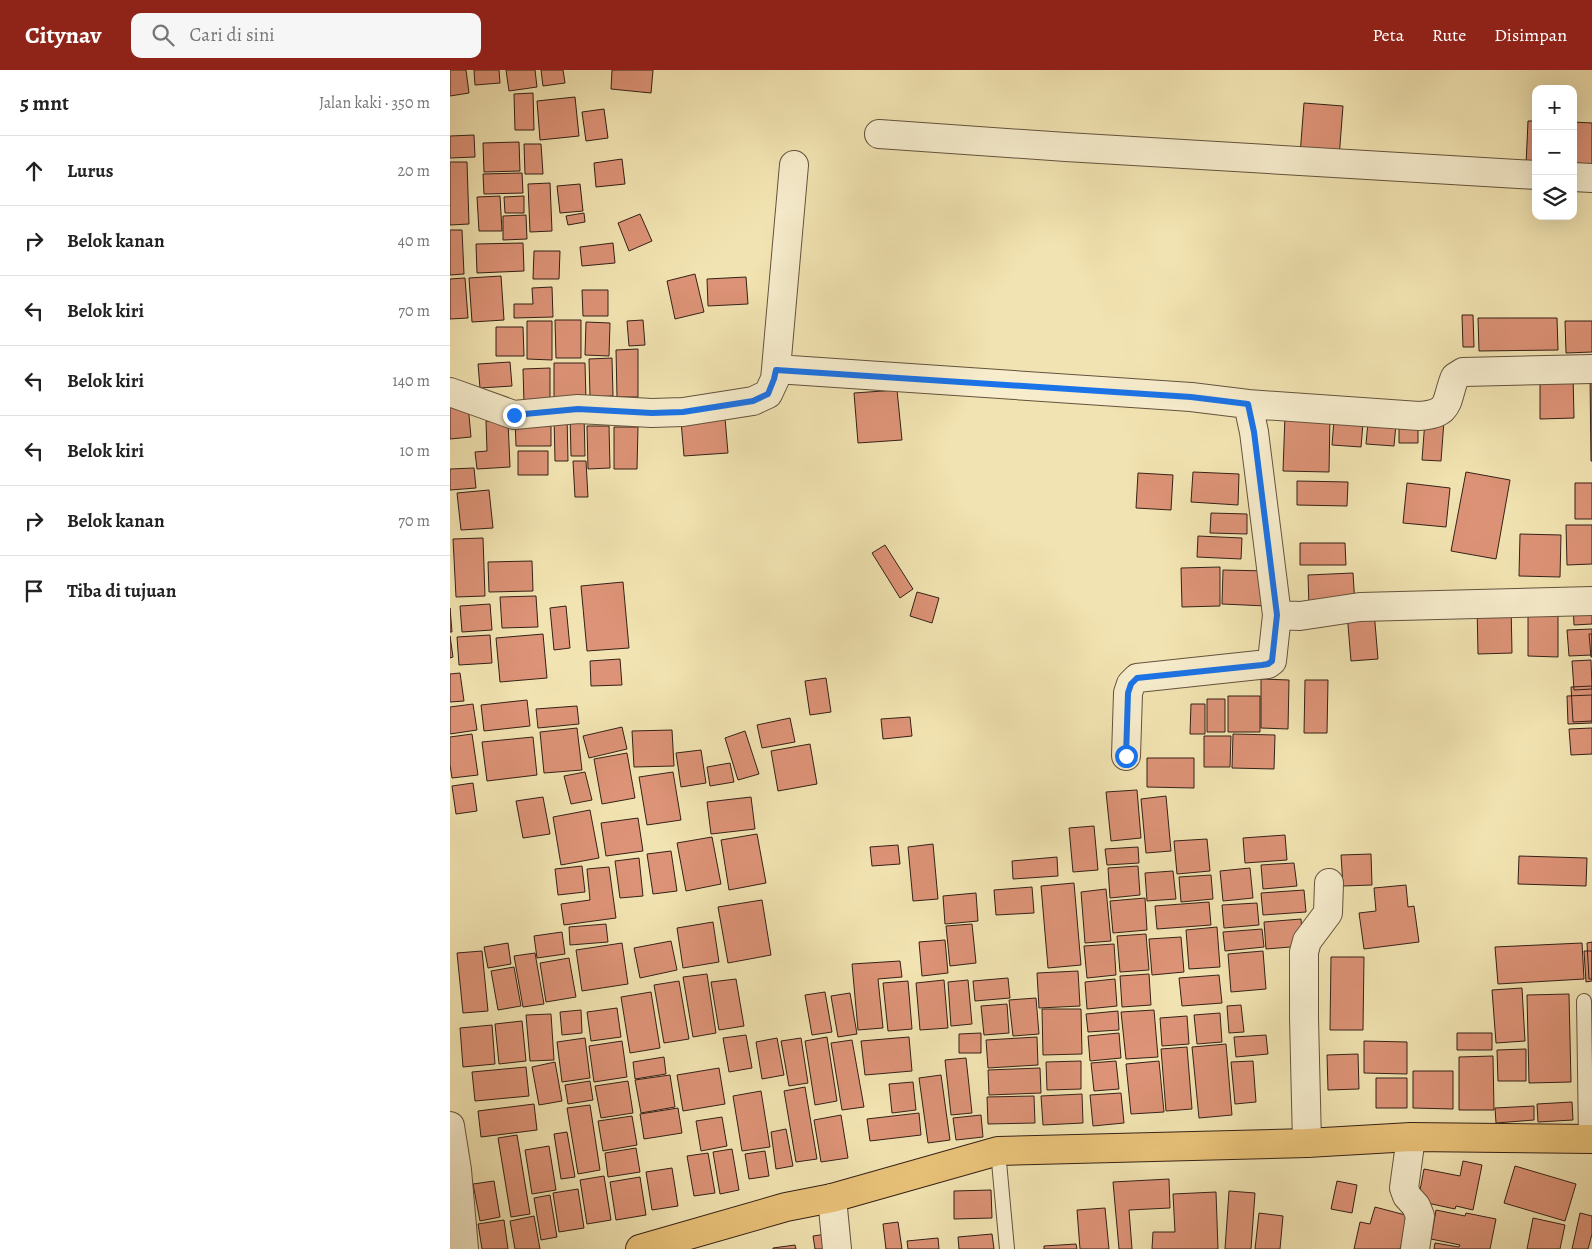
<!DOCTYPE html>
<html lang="id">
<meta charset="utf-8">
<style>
:root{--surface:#fff;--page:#f6f6f6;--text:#222;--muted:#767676;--line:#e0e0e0;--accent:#8f2418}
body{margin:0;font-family:Alegreya,serif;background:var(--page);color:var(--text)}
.controls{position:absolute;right:15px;top:15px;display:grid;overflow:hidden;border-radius:10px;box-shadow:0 5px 20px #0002}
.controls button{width:45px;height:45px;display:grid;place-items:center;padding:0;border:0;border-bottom:1px solid var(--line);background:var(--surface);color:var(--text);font:25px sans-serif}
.stop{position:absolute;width:15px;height:15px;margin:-11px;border:4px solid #1a73e8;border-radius:50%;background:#fff}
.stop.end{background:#1a73e8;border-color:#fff;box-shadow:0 1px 5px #0008}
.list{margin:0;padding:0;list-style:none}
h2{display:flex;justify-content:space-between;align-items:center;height:65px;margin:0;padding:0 20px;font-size:21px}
h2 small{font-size:16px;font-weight:400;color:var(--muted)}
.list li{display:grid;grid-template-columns:32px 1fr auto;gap:15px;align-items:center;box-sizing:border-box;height:70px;padding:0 20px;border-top:1px solid var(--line)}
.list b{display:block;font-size:19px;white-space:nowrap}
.list em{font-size:16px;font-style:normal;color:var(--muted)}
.icon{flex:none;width:28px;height:28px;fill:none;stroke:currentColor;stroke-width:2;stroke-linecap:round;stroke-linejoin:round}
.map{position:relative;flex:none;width:1142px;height:1179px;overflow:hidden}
header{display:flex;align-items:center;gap:30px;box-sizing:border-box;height:70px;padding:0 25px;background:var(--accent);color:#fff}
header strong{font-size:24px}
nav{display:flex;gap:28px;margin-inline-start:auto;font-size:18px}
.search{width:350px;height:45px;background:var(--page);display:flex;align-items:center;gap:12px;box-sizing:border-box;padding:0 18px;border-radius:10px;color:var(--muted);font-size:19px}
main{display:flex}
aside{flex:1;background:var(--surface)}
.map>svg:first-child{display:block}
</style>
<header>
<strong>Citynav</strong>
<div class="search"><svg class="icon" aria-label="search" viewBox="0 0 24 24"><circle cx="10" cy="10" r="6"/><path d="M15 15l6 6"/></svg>Cari di sini</div>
<nav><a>Peta</a><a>Rute</a><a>Disimpan</a></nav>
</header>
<main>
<aside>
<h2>5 mnt<small>Jalan kaki · 350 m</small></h2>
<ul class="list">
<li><svg class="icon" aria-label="ahead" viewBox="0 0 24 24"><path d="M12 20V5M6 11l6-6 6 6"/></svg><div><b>Lurus</b></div><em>20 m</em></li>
<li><svg class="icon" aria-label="right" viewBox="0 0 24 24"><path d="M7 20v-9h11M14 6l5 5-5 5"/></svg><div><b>Belok kanan</b></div><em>40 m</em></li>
<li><svg class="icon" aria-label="left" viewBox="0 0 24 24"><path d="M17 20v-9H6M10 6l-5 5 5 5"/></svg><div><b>Belok kiri</b></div><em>70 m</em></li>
<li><svg class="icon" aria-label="left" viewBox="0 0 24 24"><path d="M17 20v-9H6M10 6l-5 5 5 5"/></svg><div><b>Belok kiri</b></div><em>140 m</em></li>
<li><svg class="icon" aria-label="left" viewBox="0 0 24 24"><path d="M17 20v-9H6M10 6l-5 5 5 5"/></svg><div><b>Belok kiri</b></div><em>10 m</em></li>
<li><svg class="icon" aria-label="right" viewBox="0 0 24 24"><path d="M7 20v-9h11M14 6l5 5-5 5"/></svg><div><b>Belok kanan</b></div><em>70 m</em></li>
<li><svg class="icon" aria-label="arrive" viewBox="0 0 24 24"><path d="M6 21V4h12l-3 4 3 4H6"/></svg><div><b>Tiba di tujuan</b></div></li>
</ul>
</aside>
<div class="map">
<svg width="1142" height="1179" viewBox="0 0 1142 1179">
<rect width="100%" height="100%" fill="#f2e4b2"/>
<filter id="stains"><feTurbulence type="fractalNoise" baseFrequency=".004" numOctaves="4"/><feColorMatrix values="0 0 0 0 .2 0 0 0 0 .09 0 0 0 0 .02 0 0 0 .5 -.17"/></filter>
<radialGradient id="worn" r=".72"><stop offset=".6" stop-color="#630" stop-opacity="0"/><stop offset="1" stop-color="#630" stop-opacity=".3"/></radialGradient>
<path fill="#dd9377" stroke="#342116" d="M0,0H16L19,23L0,26Z
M24,0H49L50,13L25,15Z
M56,0H85L87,17L59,21Z
M91,0H113L115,13L93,16Z
M162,0H203L201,23L161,19Z
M83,23L84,60H65L64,24Z
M125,27L129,66L90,70L87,31Z
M854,33L893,36L889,88L850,85Z
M154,39L158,68L136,71L132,42Z
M1078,51H1086V95H1076Z
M1123,52L1142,53V97L1123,96Z
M24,65L25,87L0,88V66Z
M69,72L70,101L34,102L33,73Z
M74,74H91L93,104H75Z
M172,89L175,114L146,117L144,93Z
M0,92H17L19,154L0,155Z
M72,103L73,123L34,124L33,104Z
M100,113L102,161L80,162L78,114Z
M130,114L133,141L110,143L107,116Z
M50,126L52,161H29L27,127Z
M74,126V143H55L54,127Z
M134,143L135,152L118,155L116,146Z
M190,144L202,171L179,181L168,153Z
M76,145L77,169L53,170V146Z
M0,160H12L14,204L0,205Z
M73,173L74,201L27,203L26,174Z
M163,173L165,193L132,196L130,177Z
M84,181H110L109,209H83Z
M245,204L254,242L225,249L217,211Z
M51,206L54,250L22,252L19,208Z
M296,207L298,234L258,236L257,209Z
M15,208L18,248L0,249V209Z
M102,217L103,247L64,248V234H83L82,218Z
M132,220H158V246H133Z
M1012,245H1023L1024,277H1013Z
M1028,248H1107L1108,280L1029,281Z
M105,250H131V288H106Z
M193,250L195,275L179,276L177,251Z
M77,251H102V290L77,289Z
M1115,251H1142V282L1116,283Z
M136,252L160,253L159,286L135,285Z
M46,257H73L74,286H46Z
M188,279V327H167L166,280Z
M162,288L163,326L140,327L139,289Z
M60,292L62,316L30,318L28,294Z
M104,293H135L136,331L104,332Z
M100,298V333L74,334L73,299Z
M1090,303H1123L1124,348L1090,349Z
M1140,305H1142V391H1141Z
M447,320L452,370L408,373L404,323Z
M18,335L21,367L0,369V336Z
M120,343H134L135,386H121Z
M117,345L118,391H105L104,346Z
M835,345L880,346L879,402L833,401Z
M275,348L278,383L234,386L231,351Z
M65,349H101V376H66Z
M949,349L968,350V373H949Z
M884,350L913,353L911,377L882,375Z
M975,350L994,351L991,391L972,390Z
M36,351H58L60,397L27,399L25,382L37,381Z
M918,352L946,354L944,376L916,374Z
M137,356H159L160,398L138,399Z
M164,357H188L187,399H164Z
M68,381H98V405H68Z
M123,391H136L138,427H125Z
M24,398L26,418L0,420V399Z
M743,402L789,404L788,435L741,432Z
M1016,402L1060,410L1046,489L1001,481Z
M688,403L723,405L721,440L686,438Z
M847,411L898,412L897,436L847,435Z
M957,413L1000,418L996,457L953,453Z
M1125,413H1142V449H1125Z
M39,420L43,458L11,460L7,423Z
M761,443L797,444V464L760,463Z
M1116,455H1142V494L1117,495Z
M1070,464L1111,465L1110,507L1069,506Z
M748,466L792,468L791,489L747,487Z
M33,468L35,526L6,527L3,469Z
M850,473H895L896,495H850Z
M435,475L463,519L450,528L422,483Z
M82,491L83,521L39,522L38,492Z
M770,497V536L732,537L731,498Z
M773,500L818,501L817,536L772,534Z
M903,503L905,535L859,537L858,505Z
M173,512L179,578L137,581L131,516Z
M467,522L489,528L482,553L460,546Z
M86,526L88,557L52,558L50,527Z
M1142,533V554L1124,555L1123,534Z
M40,534L42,560L12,562L10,536Z
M1061,534L1062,583L1028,584L1027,535Z
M116,536L120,578L104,580L100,538Z
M0,538L2,562H0Z
M924,541L928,589L901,591L897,543Z
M1078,544H1108V587L1078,586Z
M1142,559V585L1119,586L1117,560Z
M93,564L97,608L50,612L46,568Z
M1139,564H1142V587H1141Z
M40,565L42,593L9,595L7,567Z
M0,566L3,587L0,588Z
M170,589L172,615L141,616L140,591Z
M1141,590L1142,619L1124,620L1122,591Z
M10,603L14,631L0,632V604Z
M376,608L381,642L360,645L355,611Z
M811,609L839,610L838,659L811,658Z
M855,610H878L877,663H854Z
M1142,616V651L1123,652L1121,617Z
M1142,625V653L1118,654L1117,626Z
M778,626H810V662H778Z
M757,629H775V662H757Z
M77,630L80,656L34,661L31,635Z
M23,634L27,660L0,664V637Z
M741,634H755V664H740Z
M127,636L129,654L88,658L86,639Z
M460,647L462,666L433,669L431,649Z
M340,648L345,672L312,678L307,655Z
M172,657L177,679L139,688L133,666Z
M127,658L132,700L94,703L90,662Z
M1142,658V684L1121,685L1119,659Z
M222,660L224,696L184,697L182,661Z
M295,661L309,704L288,710L275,668Z
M22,664L28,705L2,708L0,695V667Z
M783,664L825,665L824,699L782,698Z
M754,666H781L780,697H754Z
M83,667L87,705L37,711L32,672Z
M360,674L367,714L328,721L321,681Z
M251,680L256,713L231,717L226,683Z
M177,683L185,728L152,734L144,689Z
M697,688H744V718L697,717Z
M280,693L284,712L260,716L257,697Z
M135,702L142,730L121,734L114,706Z
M223,702L231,750L197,755L189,707Z
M23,713L27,741L6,744L2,716Z
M687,720L691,768L661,771L656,722Z
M716,726L721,781L696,783L691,729Z
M93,727L100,764L73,768L66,731Z
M301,727L305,759L261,764L257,732Z
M140,740L149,788L111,795L103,747Z
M188,748L193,781L156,786L151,753Z
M644,756L648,800L623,802L619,758Z
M307,764L316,813L279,820L271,770Z
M835,765L837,790L795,793L793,768Z
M262,767L271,814L236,821L227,773Z
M757,769L760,801L727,804L724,771Z
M483,774L488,829L463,831L458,777Z
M448,775L450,794L422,796L420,777Z
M688,777L689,793L657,795L655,779Z
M221,781L227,821L203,824L197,784Z
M921,784L922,815L893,816L891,785Z
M1069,786L1137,788L1136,816L1068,814Z
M607,787L608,806L563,809L562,791Z
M189,788L193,826L170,828L165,791Z
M844,793L847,816L813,819L811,795Z
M132,796L135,822L108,825L105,799Z
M688,796L690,825L660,828L658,798Z
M159,797L166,848L114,855L111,834L140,830L137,799Z
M800,798L803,828L773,831L770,801Z
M723,801L726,829L697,831L695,803Z
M761,805L763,829L731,832L729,807Z
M624,813L631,895L598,898L591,816Z
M956,815L958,837L964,836L969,872L914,879L909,843L926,841L924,818Z
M582,817L584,843L546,845L544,820Z
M656,819L661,871L635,873L631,822Z
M854,820L856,842L813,845L811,823Z
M526,823L528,851L495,854L493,826Z
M695,828L697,860L663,863L660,831Z
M312,830L321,885L278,893L268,837Z
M759,832L761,855L707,859L705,836Z
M807,833L809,855L774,858L772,835Z
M851,849L853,876L816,879L814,852Z
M263,852L269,892L233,898L227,858Z
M156,854L158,872L120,875L119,857Z
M522,854L526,893L500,896L496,856Z
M767,857L770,897L739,899L736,860Z
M812,859L814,877L775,881L773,862Z
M112,862L115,884L87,888L84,866Z
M696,864L699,900L670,902L667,866Z
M731,867L734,902L702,905L699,869Z
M495,870L498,903L472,906L469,872Z
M221,871L227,900L190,908L184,878Z
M1142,872V909H1139L1137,873Z
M58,873L61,894L38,898L34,877Z
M172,873L178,914L132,921L126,880Z
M1132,873L1134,909L1048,914L1045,877Z
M664,874L666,905L637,908L634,876Z
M32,881L38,941L13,943L7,883Z
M813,881L816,919L781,922L778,884Z
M1134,881H1142V911L1136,912Z
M85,883L94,934L73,937L64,886Z
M881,887H914L913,960H880Z
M119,888L126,927L96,932L90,893Z
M450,891L452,907L428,909L433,958L408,960L402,894Z
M64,897L71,936L48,940L41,901Z
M628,901L630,936L589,938L587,903Z
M257,904L266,963L243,967L233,907Z
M699,904L701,935L672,937L670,906Z
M769,905L772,933L732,936L729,908Z
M558,908L560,928L525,931L523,911Z
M286,909L294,956L269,960L261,912Z
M665,909L667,936L637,939L635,912Z
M494,910L498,958L470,960L466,913Z
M518,910L522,954L501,956L498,912Z
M229,911L239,969L214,973L204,915Z
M458,911L462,959L438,961L433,913Z
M1072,918L1075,971L1046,973L1042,920Z
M201,922L210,978L180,983L171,927Z
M375,922L382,962L362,965L355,925Z
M400,923L407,964L388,967L381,926Z
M1119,924L1121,1012L1079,1013L1077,925Z
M586,928L589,964L563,966L559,930Z
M557,934L559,963L534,965L531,936Z
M791,935L794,962L779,963L777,936Z
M167,938L171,967L141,971L137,942Z
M592,939H631L632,984L593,985Z
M131,940L132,963L112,965L110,942Z
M704,940L708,987L676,989L671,942Z
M668,941L669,960L638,962L636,944Z
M770,943L772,972L747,974L744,945Z
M101,944L104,990L80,991L76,945Z
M737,946L739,974L712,976L710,948Z
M72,951L76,991L49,994L45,954Z
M42,955L45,994L13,997L10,958Z
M531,963V983H509V964Z
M669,963L671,988L640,991L638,966Z
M1007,963H1042V980H1007Z
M296,965L302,998L279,1002L273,968Z
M816,965L818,984L786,987L784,967Z
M377,967L387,1031L365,1035L355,971Z
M459,967L462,1001L415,1005L411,971Z
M587,967L588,995L538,998L536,970Z
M135,968L140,1008L112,1012L107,972Z
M327,968L334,1005L312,1009L306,972Z
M351,968L358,1013L339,1016L331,971Z
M402,970L414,1037L392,1040L381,973Z
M172,971L177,1007L144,1012L139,976Z
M914,971L957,972V1004L914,1003Z
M776,974L782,1045L749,1048L742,977Z
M737,977L742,1039L716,1041L711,979Z
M1076,979V1011H1048L1047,980Z
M908,984L909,1019L878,1020L877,985Z
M1043,986L1044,1040H1009V987Z
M214,987L216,1004L185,1009L183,992Z
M516,988L522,1043L501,1045L495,990Z
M631,991V1019L597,1020L596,992Z
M666,991L669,1019L644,1021L641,993Z
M709,991L714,1042L681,1044L676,994Z
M803,991L806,1032L785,1034L781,992Z
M105,992L112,1031L89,1035L82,997Z
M76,997L79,1026L25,1031L22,1002Z
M269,998L275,1034L233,1041L227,1005Z
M590,998L591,1023L539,1025L538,1000Z
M963,1001H1003V1039L963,1038Z
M220,1005L225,1037L191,1043L185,1010Z
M491,1005L500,1070L478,1073L469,1008Z
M926,1008H957V1038H926Z
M140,1011L143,1030L118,1034L115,1015Z
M178,1011L183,1043L151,1048L145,1016Z
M463,1012L466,1040L442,1043L439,1014Z
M355,1017L367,1089L346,1092L334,1021Z
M311,1021L320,1077L292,1081L283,1026Z
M671,1023L674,1053L643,1056L640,1025Z
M632,1024L633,1053L593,1055L591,1026Z
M584,1026L585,1053L538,1054L537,1027Z
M1122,1032L1123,1050L1088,1052L1087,1034Z
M84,1034L87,1060L31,1067L28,1041Z
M140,1035L150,1100L128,1104L117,1038Z
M1084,1036V1050L1046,1053L1045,1038Z
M228,1038L232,1063L194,1069L190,1044Z
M469,1043L471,1065L420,1071L417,1049Z
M391,1045L398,1088L371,1092L364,1050Z
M531,1045L533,1067L506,1070L503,1048Z
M182,1046L187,1075L153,1081L148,1051Z
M272,1047L277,1076L251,1081L246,1051Z
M336,1059L343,1096L326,1099L321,1062Z
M117,1062L125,1107L111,1109L104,1064Z
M67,1065L80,1144L61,1147L48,1068Z
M99,1076L106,1120L82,1124L75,1080Z
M186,1078L190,1102L158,1107L155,1083Z
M282,1079L289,1120L270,1124L263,1082Z
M315,1081L319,1106L299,1109L295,1084Z
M258,1083L265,1123L244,1126L237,1086Z
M1013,1091L1032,1095L1023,1140L1006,1136L1005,1139L968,1131L974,1099L1010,1106Z
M1065,1096L1126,1114L1115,1151L1054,1133Z
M222,1098L228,1136L202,1140L196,1102Z
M154,1106L161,1150L137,1154L130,1110Z
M190,1107L196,1145L166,1150L160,1112Z
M719,1109L720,1138L679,1140L682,1179H669L663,1112Z
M44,1111L50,1147L30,1151L23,1114Z
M887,1111L907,1115L902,1143L881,1139Z
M128,1119L134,1158L109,1162L103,1123Z
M541,1120L542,1148L504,1149V1121Z
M779,1121L805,1123L801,1179H775Z
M766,1122L768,1179H702L703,1162H725L723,1124Z
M100,1125L107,1167L91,1170L84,1128Z
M925,1137L959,1146L950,1179H904L910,1152L920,1154Z
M655,1138L659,1179H630L627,1140Z
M986,1140L1015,1146L1016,1143L1046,1149L1040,1179H984L985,1173L1009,1177L1010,1175L981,1169Z
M809,1143L833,1146L830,1179H805Z
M1130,1143L1142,1146V1164L1138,1179H1122Z
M84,1146L90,1179H65L60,1151Z
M1083,1148L1115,1155L1110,1179H1077Z
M54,1150L58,1179H32L28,1154Z
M448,1152L452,1179H436L433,1154Z
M391,1162L394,1179H365L363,1166Z
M542,1164L544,1179H509L508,1167Z
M488,1168L489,1179H458L457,1171Z
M626,1174L627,1179H594V1176Z
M345,1175L346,1179H323V1178Z"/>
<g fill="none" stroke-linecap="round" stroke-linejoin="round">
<defs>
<path id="lane" d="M1134,931L1136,1069
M548,1081L557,1179"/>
<path id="street" d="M429,64L616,77L1086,105
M1123,107L1142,108
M326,299L741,327L798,334L804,362L827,545L850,546L910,537L1142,531
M0,322L64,345L128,339L202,343L233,342L303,331L318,324L325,309L326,299L344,95
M798,334L969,346C1002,344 995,331 1005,307L1013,302L1142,299
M676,686L678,623L681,614L687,608L818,594L822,591L827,545
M0,1056L7,1100L14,1179
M961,1067L954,1118L957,1126L966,1136L970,1146L965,1179
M857,1073L854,948V882L857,871L878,843L879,813
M382,1128L387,1179"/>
<path id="highway" d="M190,1179L336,1137L382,1128L548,1081L857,1073L961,1067L1142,1069"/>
</defs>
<use href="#lane" stroke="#64523d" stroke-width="16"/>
<use href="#street" stroke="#64523d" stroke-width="30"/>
<use href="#highway" stroke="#342116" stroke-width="30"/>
<use href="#lane" stroke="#f7edcd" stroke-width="14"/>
<use href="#street" stroke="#f7edcd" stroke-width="28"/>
<use href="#highway" stroke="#e9c279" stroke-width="28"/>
</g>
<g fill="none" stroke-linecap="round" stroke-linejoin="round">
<path stroke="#1a73e8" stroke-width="6" d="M64,345L128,339L202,343L233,342L303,331L318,324L324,309L326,300L741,327L798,334L804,362L827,545L822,591L818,594L812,595L687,608L681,614L678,623L676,686"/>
</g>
<rect width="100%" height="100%" filter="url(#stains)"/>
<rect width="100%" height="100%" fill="url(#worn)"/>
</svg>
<div class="controls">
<button>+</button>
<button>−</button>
<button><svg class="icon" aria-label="layers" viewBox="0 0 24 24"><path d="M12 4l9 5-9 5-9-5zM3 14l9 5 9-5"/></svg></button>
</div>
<div class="stop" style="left:676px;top:686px"></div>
<div class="stop end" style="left:64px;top:345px"></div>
</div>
</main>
